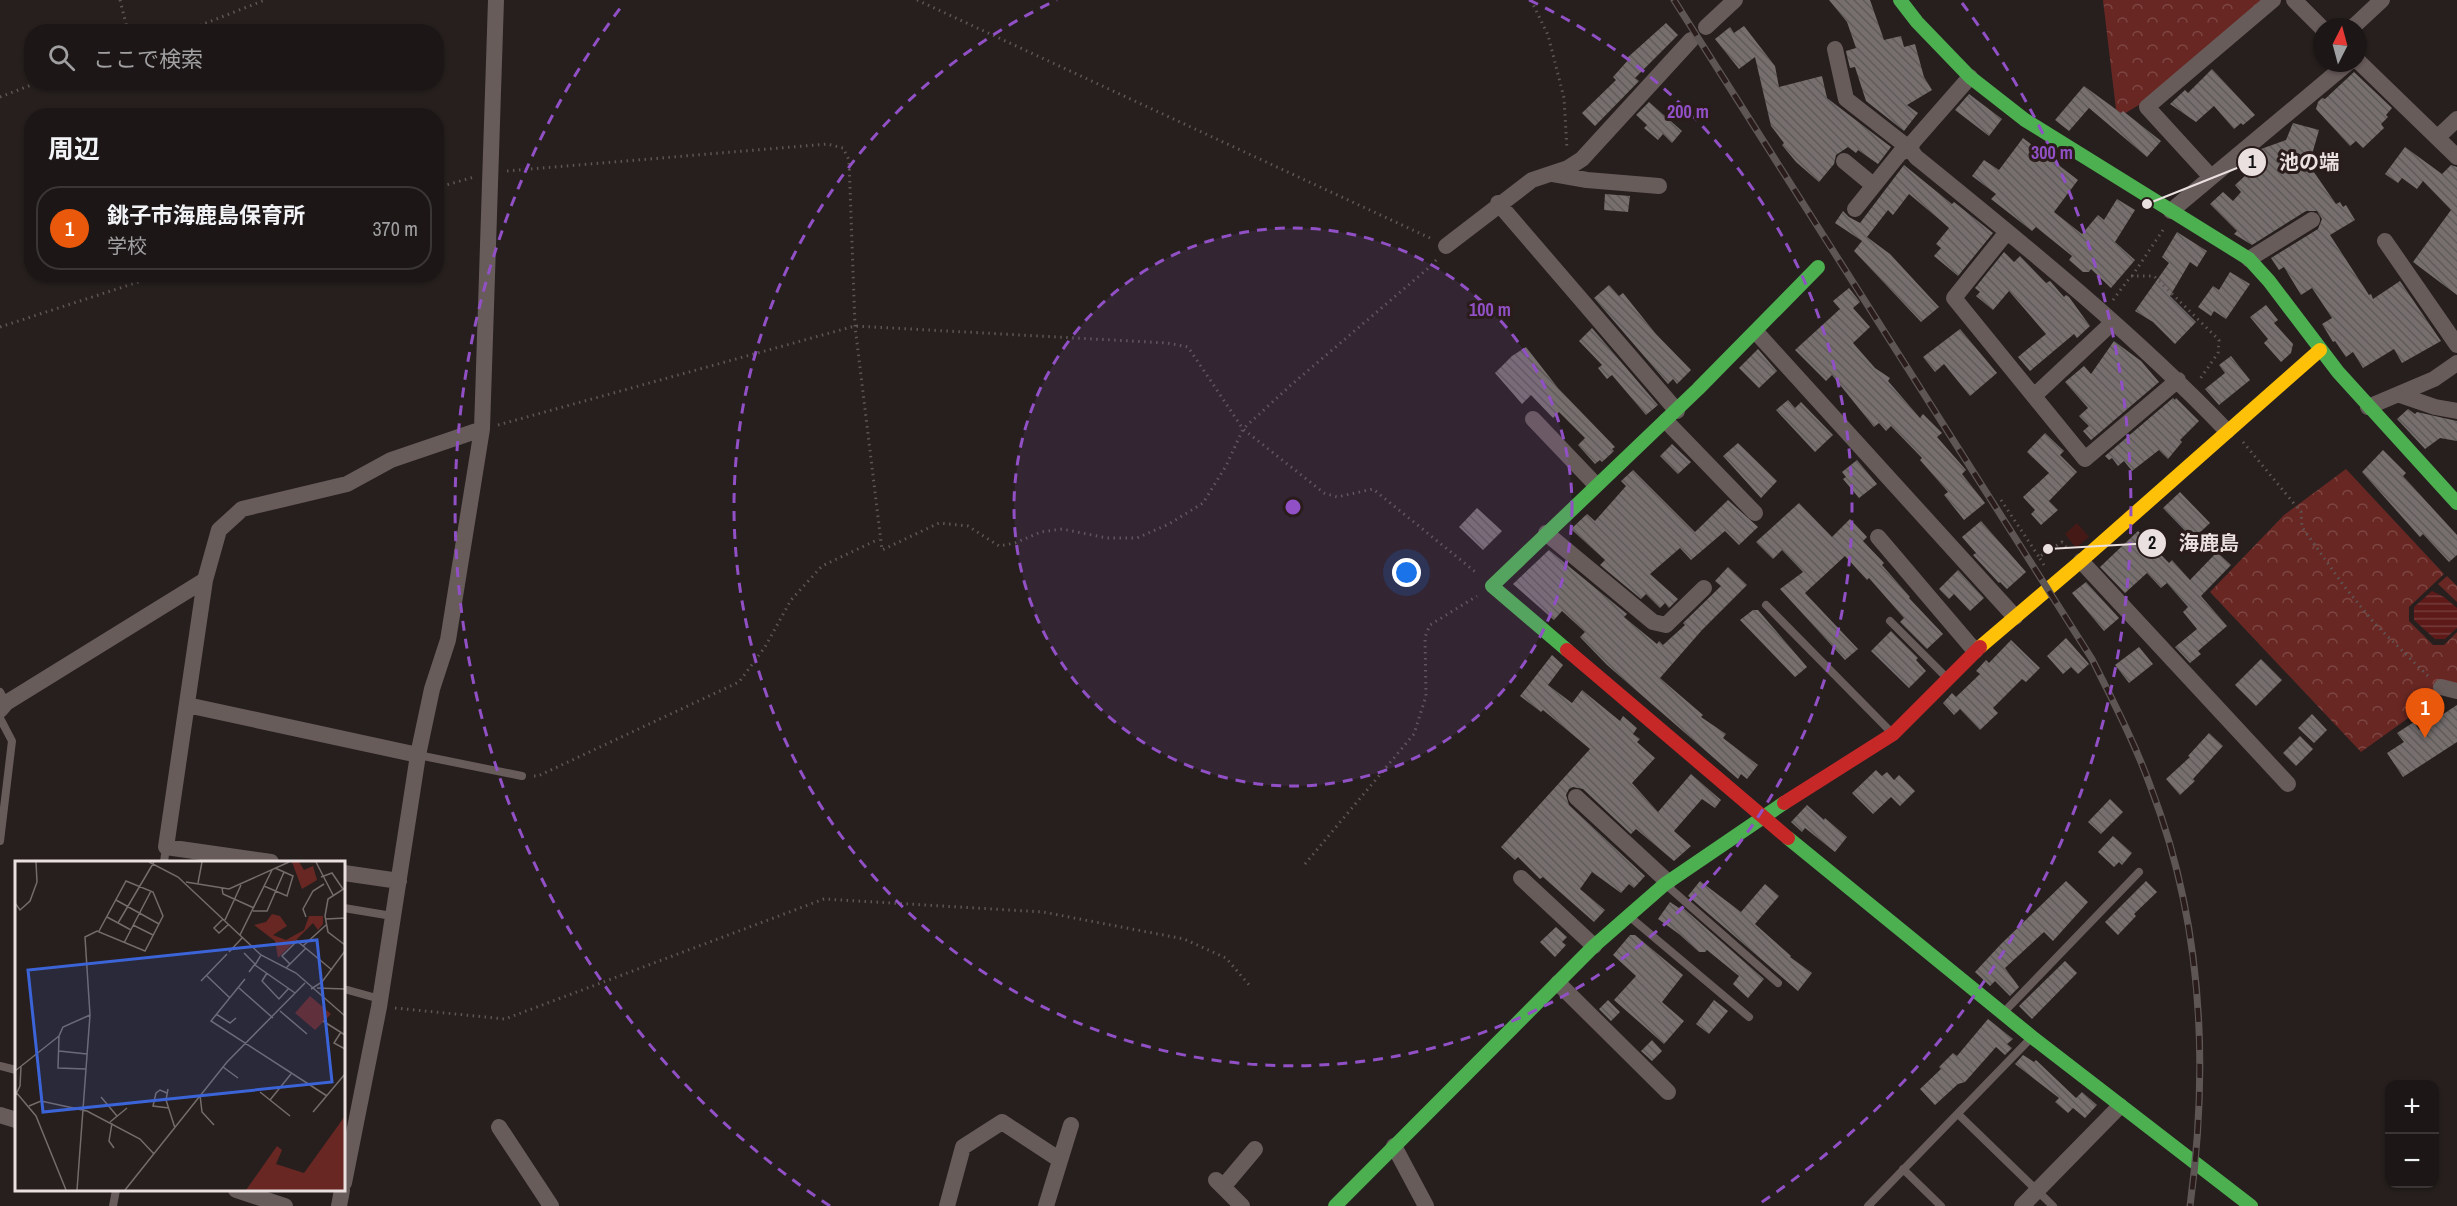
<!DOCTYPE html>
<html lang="ja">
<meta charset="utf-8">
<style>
:root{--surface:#1c1716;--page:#292423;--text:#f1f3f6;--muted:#a09fa1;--line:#3a3635;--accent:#ea580c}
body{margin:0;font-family:"Archivo Narrow","Noto Sans JP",sans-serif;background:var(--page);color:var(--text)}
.controls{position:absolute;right:18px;bottom:18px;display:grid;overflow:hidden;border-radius:12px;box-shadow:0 2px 4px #0004}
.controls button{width:54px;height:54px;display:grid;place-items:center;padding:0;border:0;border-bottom:2px solid var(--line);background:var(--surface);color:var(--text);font:30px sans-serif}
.compass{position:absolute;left:2313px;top:18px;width:54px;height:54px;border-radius:50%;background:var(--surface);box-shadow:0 2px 4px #0004;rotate:6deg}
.you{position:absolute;left:1407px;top:573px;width:21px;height:21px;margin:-15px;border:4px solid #fff;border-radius:50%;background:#1a73e8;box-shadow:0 0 0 9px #1a73e833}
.badge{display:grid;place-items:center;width:39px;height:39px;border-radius:50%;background:var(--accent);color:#fff;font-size:20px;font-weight:700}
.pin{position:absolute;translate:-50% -50px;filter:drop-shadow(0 2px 3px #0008)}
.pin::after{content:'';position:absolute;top:32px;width:21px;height:18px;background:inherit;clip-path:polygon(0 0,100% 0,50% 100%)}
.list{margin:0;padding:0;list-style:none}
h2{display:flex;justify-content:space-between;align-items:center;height:78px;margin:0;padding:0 24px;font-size:26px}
h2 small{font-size:20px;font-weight:400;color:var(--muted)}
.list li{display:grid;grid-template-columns:39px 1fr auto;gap:18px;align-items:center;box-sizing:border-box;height:84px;margin:0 12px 12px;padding:0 12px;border:2px solid var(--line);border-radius:24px}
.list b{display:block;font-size:22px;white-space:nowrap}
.list p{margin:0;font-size:20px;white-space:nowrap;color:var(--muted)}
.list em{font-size:20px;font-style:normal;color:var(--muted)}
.icon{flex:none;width:33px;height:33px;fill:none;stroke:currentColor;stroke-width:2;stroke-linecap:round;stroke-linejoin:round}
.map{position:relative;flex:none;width:2457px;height:1206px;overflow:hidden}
.search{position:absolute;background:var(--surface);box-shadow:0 2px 4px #0004;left:24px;top:24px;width:420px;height:66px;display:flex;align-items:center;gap:15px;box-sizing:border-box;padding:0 21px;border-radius:24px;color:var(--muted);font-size:22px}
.panel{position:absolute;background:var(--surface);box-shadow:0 2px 4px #0004;left:24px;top:108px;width:420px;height:174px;border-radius:24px}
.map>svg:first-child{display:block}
</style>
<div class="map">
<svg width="2457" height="1206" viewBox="0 0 2457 1206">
<defs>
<pattern id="forest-crowns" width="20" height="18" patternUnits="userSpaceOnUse" patternTransform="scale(1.5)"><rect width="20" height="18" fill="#682723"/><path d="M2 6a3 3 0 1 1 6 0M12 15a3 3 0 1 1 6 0" fill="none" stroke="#7e4642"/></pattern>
<pattern id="water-rules" width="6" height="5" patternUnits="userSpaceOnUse" patternTransform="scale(1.5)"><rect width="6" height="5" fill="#5e1a18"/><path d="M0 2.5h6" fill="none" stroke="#753b39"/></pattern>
<pattern id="building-back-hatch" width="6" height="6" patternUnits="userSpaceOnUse" patternTransform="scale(1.5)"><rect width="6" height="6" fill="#766f6e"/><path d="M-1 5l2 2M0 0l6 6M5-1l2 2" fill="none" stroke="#605b5b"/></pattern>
</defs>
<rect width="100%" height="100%" fill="#261f1e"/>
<path fill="#451a16" d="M2077,523L2089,537L2076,548L2065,534Z"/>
<path fill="url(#forest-crowns)" d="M2103,0H2264L2139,105L2117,118Z
M2346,469L2444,574L2409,607V621L2433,645H2444L2457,632V683L2361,752L2210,592L2284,515Z
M2447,576L2457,586V602L2438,584Z"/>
<path fill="url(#water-rules)" d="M2432,591L2444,597L2457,608V628L2445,639H2435L2414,620V607Z"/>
<path fill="url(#building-back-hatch)" d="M1829,0H1870L1884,40L1901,36L1904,47L1915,44L1924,77L1932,90L1907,105L1918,113L1904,131L1866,101L1855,67L1850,68L1847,56L1846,51L1856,48L1847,22Z
M1666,23L1678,35L1635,78L1639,81L1595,126L1582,113L1616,80L1613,77L1629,59L1627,58Z
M1744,26L1775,66L1779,87L1822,76L1827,98L1891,147L1878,164L1858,150L1856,153L1848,147L1836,155L1834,164L1819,182L1796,162L1782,145L1784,143L1771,126L1755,57L1739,69L1715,39L1730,27L1734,33Z
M2212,69L2255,115L2243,125L2241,123L2234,129L2214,106L2196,122L2170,104L2185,90L2188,93Z
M2354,72L2392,108L2386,115L2388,117L2381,124L2384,128L2363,148L2356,141L2350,146L2316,109L2318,102L2322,98L2325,99Z
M2084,86L2121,113L2123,111L2161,141L2147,157L2089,108L2069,131L2055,120Z
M1969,94L2002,119L1989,136L1955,110Z
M1649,102L1682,131L1672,143L1663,134L1658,140L1644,128L1647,125L1636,115Z
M2293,123L2319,130L2309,165L2336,204L2340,202L2343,207L2346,205L2355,220L2330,235L2369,295L2371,294L2373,299L2400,281L2441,341L2402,363L2394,349L2363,368L2353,352L2346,357L2335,341L2333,342L2322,324L2332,318L2312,288L2301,295L2284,267L2279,270L2271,258L2318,229L2322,219L2317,211H2306L2252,245L2234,234L2237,231L2210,204L2223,192L2233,201L2241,192L2235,185L2258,164L2252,160L2256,153L2261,149L2286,140Z
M2023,138L2078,180L2054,212L2082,234L2098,215L2104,220L2117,199L2135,210L2115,242L2135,260L2111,288L2091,269L2089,272H2083L2069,260L2072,256L2036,227L2032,231L1991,199L1996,194L1972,176L1984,160L1999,170Z
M2405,147L2442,174L2451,165L2457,167V295L2413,262L2451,210L2423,181L2417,189L2402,178L2398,183L2385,174Z
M1904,165L1952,204L1954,202L1993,233L1958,276L1934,256L1941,248L1936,244L1949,228L1940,220L1909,194L1893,215L1888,210L1867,237L1890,254L1939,307L1921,322L1854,251L1862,241L1835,223L1843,211L1849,217L1860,223Z
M1605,194L1630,196L1628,212L1604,210Z
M2177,232L2207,251L2197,267L2190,262L2170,296L2196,322L2175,344L2153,322L2135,311L2169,263L2162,257Z
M2004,252L2014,262L2020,256L2046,283L2050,281L2064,297L2066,295L2069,297L2090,326L2077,338L2074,334L2030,371L2018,357L2046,334L2009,291L1993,310L1976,296L1980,292L1975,288Z
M2230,272L2250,284L2226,319L2214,311L2211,316L2198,307L2213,286L2219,290Z
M1609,285L1619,296L1623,293L1656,334L1691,370L1677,384L1673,379L1668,384L1594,298Z
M1849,288L1860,302L1853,308L1870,327L1853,343L1875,368L1890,378L1888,381L1920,418L1923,414L1942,433L1937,437L1966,470L1962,474L1985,503L1964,520L1944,495L1948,492L1920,460L1922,458L1891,426L1886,431L1879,423L1874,427L1832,375L1826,381L1795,350L1840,309L1833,301Z
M2266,305L2278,320L2274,323L2293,344L2291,353L2281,362L2264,343L2268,339L2250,317Z
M1592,328L1658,405L1646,415L1612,375L1607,379L1598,368L1602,365L1579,341Z
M1960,329L1997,373L1970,396L1944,364L1935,372L1923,357Z
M2114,341L2141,361L2159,382L2091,440L2083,431L2089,426L2079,416L2088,408L2065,382L2084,366L2091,374Z
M1526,347L1558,388L1615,447L1612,449L1614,451L1602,462L1600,460L1595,464L1578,445L1585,438L1559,412L1553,418L1531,395L1522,404L1495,373L1512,356Z
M1758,349L1777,371L1759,388L1739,368Z
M2231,356L2250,380L2219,405L2205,389L2225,373L2219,365Z
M2173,398L2175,400L2176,398L2199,421L2180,440L2182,442L2168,459L2159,450L2132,471L2124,461L2118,466L2112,458L2109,460L2105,456Z
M1788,400L1795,408L1801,402L1833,435L1815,452L1776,410Z
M2408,409L2415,414L2417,412L2457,421V441L2440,438L2425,449L2397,419Z
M2045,433L2064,451L2060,455L2077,472L2049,501L2058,510L2041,525L2031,514L2035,510L2023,497L2049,473L2027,452Z
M1738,443L1777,481L1761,498L1723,456Z
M1672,444L1691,462L1678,474L1660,456Z
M2383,450L2406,473L2403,476L2457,535V555L2449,562L2423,534L2420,537L2362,472Z
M1857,460L1877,484L1859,498L1843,479L1846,477L1842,472Z
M1633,470L1695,532L1728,500L1758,527L1739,545L1725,531L1691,560L1680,548L1650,574L1678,599L1669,608L1665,603L1660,608L1646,594L1641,599L1600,565L1605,560L1571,529L1587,514L1595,521L1626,486L1621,481Z
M2180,492L2210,523L2193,539L2163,508Z
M1799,503L1832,537L1850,519L1867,537L1863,541L1884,563L1882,565L1910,597L1909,598L1943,634L1927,649L1900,622L1904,618L1869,578L1867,580L1845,556L1805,593L1858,649L1845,660L1780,589L1803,572L1782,550L1773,559L1756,542Z
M1477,508L1502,531L1483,550L1459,527Z
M1981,521L2026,572L2007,589L2000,582L1999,583L1973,555L1976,553L1962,537Z
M2138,531L2169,563L2172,560L2190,580L2217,552L2231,565L2201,596L2227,626L2198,651L2201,654L2190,663L2175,647L2197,629L2183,612L2188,607L2167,583L2161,588L2147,573L2125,593L2100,567Z
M1549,550L1627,614L1624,617L1657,644L1659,641L1663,645L1685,625L1683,623L1721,586L1715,581L1728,567L1747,585L1702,630L1660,678L1703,715L1701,717L1726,734L1723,738L1758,765L1747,779L1741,774L1738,779L1607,665L1580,637L1585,632L1562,611L1554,620L1513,584Z
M1958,570L1984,598L1970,611L1954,594L1949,599L1939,589Z
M2086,582L2119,618L2104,631L2072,593Z
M1753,610H1758L1807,667L1795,677L1740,620Z
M1891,631L1918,658L1916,660L1926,671L1909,688L1871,651Z
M2066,638L2089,664L2078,674L2071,667L2063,674L2047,656Z
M2011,640L2040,668L2026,682L2022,679L1993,708L1998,713L1980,730L1960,709L1954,715L1943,703L1952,693L1956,697L1980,674L1976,671L1986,660L1989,663Z
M2139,647L2153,664L2129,683L2115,665Z
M1552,655L1563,665L1548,685L1572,703L1582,690L1620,721L1623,716L1637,728L1633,734L1640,739L1637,742L1655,758L1632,783L1658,812L1691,774L1721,800L1715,808L1702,799L1674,831L1691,846L1674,861L1636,829L1631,834L1583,789L1573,787L1569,789L1566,795L1569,805L1645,876L1634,888L1629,884L1621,893L1592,872L1580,889L1605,910L1594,922L1543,877L1540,879L1518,857L1515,860L1501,847L1590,749L1543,710L1541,712L1520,696Z
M2261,659L2282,680L2256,706L2235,685Z
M2457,705V742L2403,777L2387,753L2404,742L2397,733L2414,722L2419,730Z
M2312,714L2327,730L2314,743L2298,728Z
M2209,733L2223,746L2193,779L2195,781L2180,795L2166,779L2190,757L2188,756Z
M2300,736L2313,749L2296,766L2283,753Z
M1876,770L1882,776L1887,772L1894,780L1899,775L1915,791L1900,806L1891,797L1873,814L1852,793Z
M2110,799L2123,812L2101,834L2088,822Z
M1807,805L1824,820L1825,818L1847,837L1835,852L1805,828L1802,832L1791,822Z
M2113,836L2132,853L2122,865L2119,862L2114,867L2098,852Z
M1700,881L1741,912L1765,884L1779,896L1755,924L1791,956L1790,957L1812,973L1798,991L1688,896Z
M2066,881L2088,902L2053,941L2044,932L2005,968L2019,987L2010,996L1995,981L1990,986L1975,972L2001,944Z
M2146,881L2157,892L2134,914L2136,916L2118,935L2105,922Z
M1670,902L1679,908L1681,906L1764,979L1748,998L1733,984L1739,976L1707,950L1705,952H1699L1679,934L1658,919Z
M1556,927L1567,937L1562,942L1566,945L1555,957L1540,942Z
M1630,935H1635L1683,975L1662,1002L1684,1021L1664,1044L1614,1000L1636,976L1613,955Z
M2065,961L2077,973L2032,1019L2019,1006Z
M1608,1000L1620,1012L1611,1021L1599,1009Z
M1714,1000L1728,1011L1709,1034L1696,1024Z
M1988,1019L2013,1039L2007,1044L2012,1048L2005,1055L1996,1047L1965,1082L1958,1084L1935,1105L1920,1089L1941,1069L1939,1067L1953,1053L1957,1056Z
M1652,1040L1662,1051L1652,1061L1641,1051Z
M2023,1055L2034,1062L2036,1060L2076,1098L2082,1092L2097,1105L2085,1118L2073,1108L2068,1113L2055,1102L2059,1098L2015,1064Z"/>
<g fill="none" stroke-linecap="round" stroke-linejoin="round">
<path stroke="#5e5554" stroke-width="3" stroke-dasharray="1.5 4.5" stroke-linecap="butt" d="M120,0L128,32
M917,0L1430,238
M1531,0L1548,35L1564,98L1567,149
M183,32L265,0
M0,97L39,82
M507,171L827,144L843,148L849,160L855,326L882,550L939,523L968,526L999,546L1015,543L1041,532L1062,529L1107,538H1137L1169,524L1203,503L1226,466L1243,429L1291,385L1432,265L1437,259
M436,188L474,177
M2132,276L2163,230
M2113,300L2131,276H2154L2219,340L2218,353L2200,379
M0,327L163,274
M498,425L855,326L1167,343L1188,347L1243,429L1324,493L1337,497L1373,489L1478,574
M2243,442L2301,512L2302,527L2344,586L2375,624L2429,677
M2001,500L2039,557
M2044,565L2039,557L2062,542L2067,548
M534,776H538L739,682L765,647L791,600L822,566L879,539
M1305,864L1414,734L1426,696L1425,637L1430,625L1477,596
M395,1008L505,1019L824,899L1043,912L1184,939L1226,958L1250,986"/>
<path stroke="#685c5b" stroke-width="8" d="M1766,605L1892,733
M1890,621L1947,678
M0,692L6,703
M0,718L12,741L0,841
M418,755L522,776
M164,862L166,847
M1665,884L1778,983
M344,908L392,916
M1630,917L1749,1017
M344,989L380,999
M2004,1012L2139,872
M0,1066L16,1070
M1958,1114L2053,1206
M1903,1169L1941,1206
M113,1206L116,1190
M1868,1206L2031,1038"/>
<path stroke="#685c5b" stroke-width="16" d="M2294,0L2322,28
M1706,27L1735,0
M2353,27L2382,0
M1835,49L1846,99L1910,149
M2358,61L2457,157
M1970,77L1913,142L1910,149L1916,157C2023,244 2131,331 2227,431
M2438,137L2457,119
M1844,161L1873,185
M1553,174L1587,180L1659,186
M2211,177L2147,107L2273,0
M1498,203L1677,411
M1855,209L1900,153L1910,149
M2171,211L2348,63
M2007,232L1954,298L2085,459L2178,380
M2385,241L2457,345
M1446,246L1532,180L1568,168L1582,159L1691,40
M2249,259L2312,220
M1757,333L2015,617
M2400,395L2435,407L2457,411
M2034,396L2113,322
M2368,407L2434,379L2457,363
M1533,419L1595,484
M1666,421L1755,513
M1546,533L1653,622L1666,625L1704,588
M1878,537L1975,651
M2081,561L2288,784
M2441,687L2457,691
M187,705L418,755
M0,710L6,703L205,580
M1576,797L1668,882
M271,862L166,847L205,580L219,530L242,509L347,484L391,460L482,429
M344,873L399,881
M1521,878L1594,946
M1558,983L1668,1092
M0,1115L16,1120
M499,1127L551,1206
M1394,1146L1426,1206
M1216,1180L1242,1206
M344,1183L379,1007L418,755L432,689L448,640L482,429L496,0
M1223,1187L1255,1149
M236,1190L285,1206
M339,1206L342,1190
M947,1206L963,1147L1002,1122L1060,1160
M1046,1206L1071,1125
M2022,1206L2120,1106"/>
<path stroke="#4caf50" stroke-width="14" d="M1900,0L1917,22L1970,77L2025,120L2249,259L2269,281L2338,372L2457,503
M1567,650L1492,586L1698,389L1818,267
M1788,838L2032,1037L2251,1206
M1335,1206L1594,946L1665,884L1784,803"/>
<path stroke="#ffc107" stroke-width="14" d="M1980,647L2081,561L2320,350"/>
<path stroke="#c62828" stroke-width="14" d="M1567,650L1788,838
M1784,803L1893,734L1980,647"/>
<defs>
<path id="rail" d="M1674,0L2092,659C2113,701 2135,743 2151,788C2202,921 2209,1066 2190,1206"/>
</defs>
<use href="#rail" stroke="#5e5655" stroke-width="7"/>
<use href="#rail" stroke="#291c1b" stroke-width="4.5" stroke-dasharray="14" stroke-linecap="butt"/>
</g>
<circle cx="1293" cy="507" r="279" fill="#9150c5" fill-opacity=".12"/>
<g fill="none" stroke="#9150c5" stroke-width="3" stroke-dasharray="10 8">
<circle cx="1293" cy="507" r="279"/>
<path d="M1529 0A559 559 0 1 1 1057 0"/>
<path d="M830 1206A838 838 0 0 1 624 3M1962 3A838 838 0 0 1 1756 1206"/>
</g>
<g transform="translate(15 861)">
<rect width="330" height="330" fill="#261f1e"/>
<path d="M277,1H284L289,9L298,5L302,19L287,28ZM257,53L265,55L272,65L258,74L271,79L289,69L294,55H308V63L303,69L298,62L263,97L260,80L239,64L251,61ZM295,135L316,153L300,169L280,152ZM330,255V329H231L262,285L267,289L261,303L289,312Z" fill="#682723"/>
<path fill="none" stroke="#746c6b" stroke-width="1.5" d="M134,1L163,16L246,94L281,112L330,155M301,1L318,34M306,16L317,12L328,28M171,21L214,28L274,1M183,22L187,1M249,25L272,35L278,15L260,7M207,27L208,33L239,47M330,27L313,38L310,55L313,71L330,84M101,39L144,63M0,42L5,49L15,40L22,21L21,1M238,50H252L269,11M92,56L116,69M291,56L288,48L298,30L309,23M208,58L199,67L204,72L214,63M311,58L330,57M210,59L226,24M103,62L139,1M118,64L138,74M225,74L257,9M109,82L136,30M288,85L311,64M214,91L227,77M229,92L240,103L234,111M246,94L240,104L280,132M275,103L267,95L282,80L317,109M271,107L291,87M252,112L247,120L264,138L274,127M192,115L215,137M230,118L196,160L312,235M186,120L212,93M224,127L258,157M302,127L330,128M296,128L307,121L330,90M265,150L292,173M201,153L215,162L221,157M308,160L330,174M326,171L319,182L330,188M44,190L72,193M208,206L223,217M71,208L43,207L44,175L48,166L75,154M0,210L44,175M153,228L151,239L160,267M0,230L21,255L51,329M245,231L275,255M152,232L145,229L141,232L138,245L154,247M185,234L187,251L199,264M0,235L5,225L6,206M86,236L102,255M255,239L276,213M14,245L26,240L72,250L125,278L139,293M298,251L330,213M95,261L112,247M97,262L94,280L99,287M62,329L75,154L70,76L82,70L130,90L148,55L138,31L111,20L84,70M110,329L212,201L290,122"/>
<path fill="#3c64d9" fill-opacity="0.15" stroke="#3c64d9" stroke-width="3" d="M302,79L317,221L28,251L13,109Z"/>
<rect width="330" height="330" fill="none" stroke="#eae0df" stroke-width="3"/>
</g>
<circle cx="1293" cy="507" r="9" fill="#9150c5" stroke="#291c1b" stroke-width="3"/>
<g font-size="18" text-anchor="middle" font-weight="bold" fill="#9150c5" stroke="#291c1b" stroke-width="6" stroke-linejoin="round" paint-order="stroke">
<text x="1688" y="118">200 m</text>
<text x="2052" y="159">300 m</text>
<text x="1490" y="316">100 m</text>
</g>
<path fill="none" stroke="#eae0df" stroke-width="2" d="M2147 204L2252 162M2048 549L2152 543"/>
<g fill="#eae0df" stroke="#291c1b" stroke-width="2">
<circle cx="2147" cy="204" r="6"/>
<circle cx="2048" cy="549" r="6"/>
<circle cx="2252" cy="162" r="15"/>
<circle cx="2152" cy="543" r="15"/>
</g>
<g font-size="18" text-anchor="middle" font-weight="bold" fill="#111">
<text x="2252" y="168">1</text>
<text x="2152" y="549">2</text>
</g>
<g font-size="20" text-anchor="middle" font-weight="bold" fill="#eae0df" stroke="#291c1b" stroke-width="6" stroke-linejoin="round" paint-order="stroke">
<text x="2309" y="169">池の端</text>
<text x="2209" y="550">海鹿島</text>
</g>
</svg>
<div class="controls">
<button>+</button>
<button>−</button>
</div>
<svg class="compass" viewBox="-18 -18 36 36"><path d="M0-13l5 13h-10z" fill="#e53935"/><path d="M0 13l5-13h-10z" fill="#a09fa1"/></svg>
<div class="you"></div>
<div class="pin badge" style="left:2425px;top:738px">1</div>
<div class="search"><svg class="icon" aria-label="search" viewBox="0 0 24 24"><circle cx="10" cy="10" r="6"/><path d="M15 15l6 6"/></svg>ここで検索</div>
<section class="panel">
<h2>周辺<small></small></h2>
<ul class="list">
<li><span class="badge">1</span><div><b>銚子市海鹿島保育所</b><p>学校</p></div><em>370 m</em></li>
</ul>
</section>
</div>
